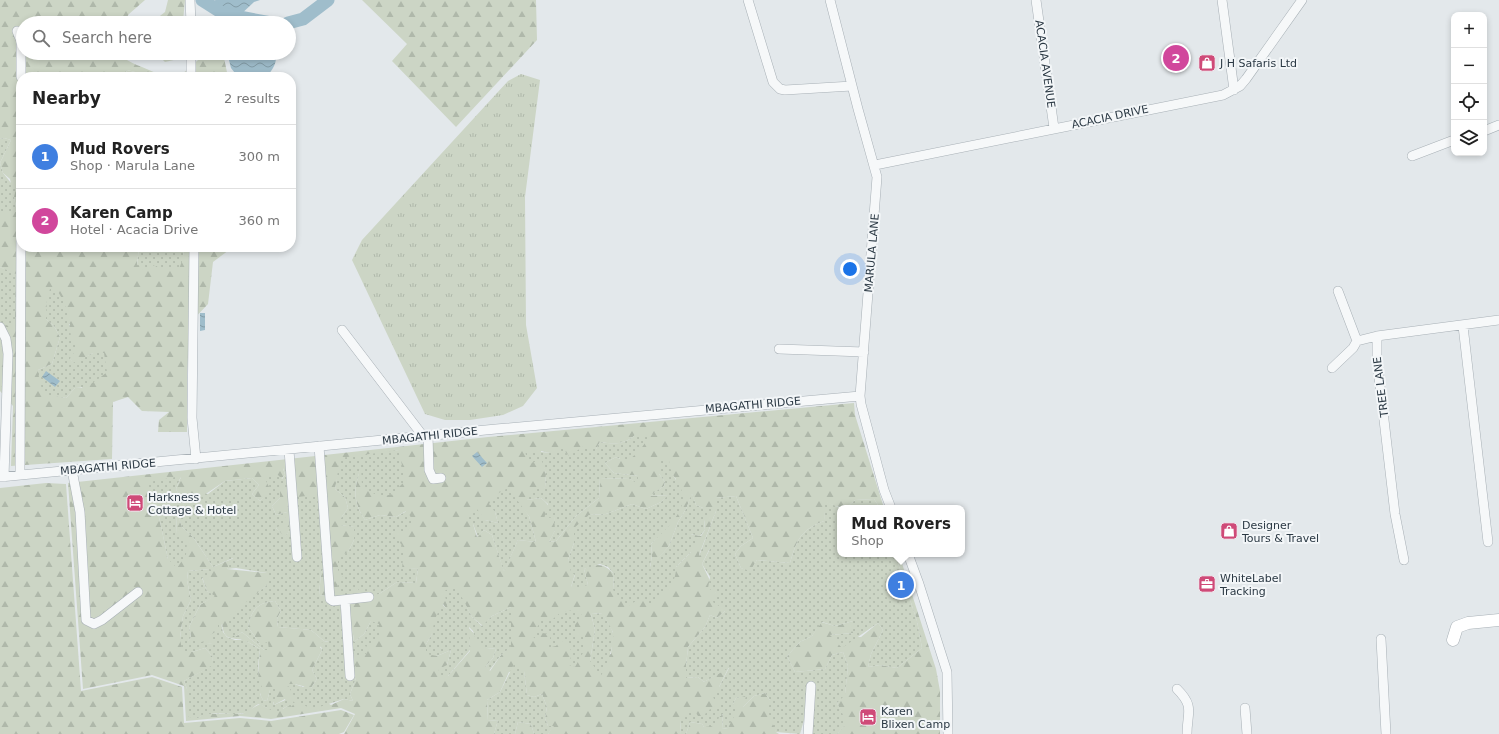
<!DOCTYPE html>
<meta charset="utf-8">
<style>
:root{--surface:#fff;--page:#f6f6f6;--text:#222;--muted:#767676;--line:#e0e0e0;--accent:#0b8043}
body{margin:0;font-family:"DejaVu Sans",sans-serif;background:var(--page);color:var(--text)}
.controls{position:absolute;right:12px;top:12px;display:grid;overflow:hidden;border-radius:8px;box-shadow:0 2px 6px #0003}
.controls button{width:36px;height:36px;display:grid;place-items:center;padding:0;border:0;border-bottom:1px solid var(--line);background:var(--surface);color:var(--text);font:20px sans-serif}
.you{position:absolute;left:850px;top:269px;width:14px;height:14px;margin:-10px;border:3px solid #fff;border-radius:50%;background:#1a73e8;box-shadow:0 0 0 6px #1a73e833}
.badge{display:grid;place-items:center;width:26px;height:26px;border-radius:50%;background:var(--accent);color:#fff;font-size:13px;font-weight:700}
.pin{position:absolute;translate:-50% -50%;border:2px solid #fff;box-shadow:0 1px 4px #0006}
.popup{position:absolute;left:837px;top:505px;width:128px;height:52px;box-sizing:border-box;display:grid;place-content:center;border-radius:8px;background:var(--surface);filter:drop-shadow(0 1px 3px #0005);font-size:13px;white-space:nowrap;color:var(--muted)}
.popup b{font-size:15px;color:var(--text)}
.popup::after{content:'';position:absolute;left:50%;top:100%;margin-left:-8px;border:8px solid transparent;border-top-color:var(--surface)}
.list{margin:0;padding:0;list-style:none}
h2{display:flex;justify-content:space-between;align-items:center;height:52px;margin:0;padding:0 16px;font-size:17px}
h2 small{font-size:13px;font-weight:400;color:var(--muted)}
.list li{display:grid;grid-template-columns:26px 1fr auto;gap:12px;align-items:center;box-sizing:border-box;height:64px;padding:0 16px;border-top:1px solid var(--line)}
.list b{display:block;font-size:15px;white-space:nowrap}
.list p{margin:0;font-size:13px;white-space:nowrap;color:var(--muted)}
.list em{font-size:13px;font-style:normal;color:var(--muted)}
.icon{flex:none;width:22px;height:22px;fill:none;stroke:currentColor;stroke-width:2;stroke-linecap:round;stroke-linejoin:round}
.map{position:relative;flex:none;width:1499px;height:734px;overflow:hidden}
.search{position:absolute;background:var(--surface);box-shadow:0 2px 6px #0003;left:16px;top:16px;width:280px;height:44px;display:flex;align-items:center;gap:10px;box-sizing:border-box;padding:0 14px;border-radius:22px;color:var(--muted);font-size:15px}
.panel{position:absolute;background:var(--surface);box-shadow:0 2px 6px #0003;left:16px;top:72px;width:280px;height:180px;border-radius:16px}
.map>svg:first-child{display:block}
</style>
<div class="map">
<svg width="1499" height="734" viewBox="0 0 1499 734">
<defs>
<pattern id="grass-tufts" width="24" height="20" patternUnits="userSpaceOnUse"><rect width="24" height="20" fill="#ccd5c5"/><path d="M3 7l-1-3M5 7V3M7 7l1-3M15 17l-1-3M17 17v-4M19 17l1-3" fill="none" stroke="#afb8aa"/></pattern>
<pattern id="forest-firs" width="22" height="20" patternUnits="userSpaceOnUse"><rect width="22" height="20" fill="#ccd5c5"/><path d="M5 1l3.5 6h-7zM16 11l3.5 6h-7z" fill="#afb8aa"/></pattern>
<pattern id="garden-dots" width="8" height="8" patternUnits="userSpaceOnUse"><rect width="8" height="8" fill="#ccd5c5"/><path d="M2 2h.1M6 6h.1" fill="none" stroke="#afb8aa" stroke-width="1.8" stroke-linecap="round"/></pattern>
<pattern id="water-waves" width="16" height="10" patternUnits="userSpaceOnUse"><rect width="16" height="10" fill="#9fbdcb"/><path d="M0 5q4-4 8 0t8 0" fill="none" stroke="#829ba6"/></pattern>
</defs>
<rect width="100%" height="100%" fill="#e3e8eb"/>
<path fill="url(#grass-tufts)" d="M521,74L540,80L525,197L526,325L537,388L523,406L503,415L470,420H445L425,414L352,260L362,240L508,81Z"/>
<path fill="url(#forest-firs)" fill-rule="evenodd" d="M0,0H145L129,14L123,23H23V53H126L127,60C139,67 152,70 164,77H155L127,70L124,77H21V247H139L137,264L155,265L184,256L183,247H233L213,262L208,304L190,323L187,374V432H158L159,420L169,412L142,411L128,397L113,402L112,459L11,466L13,406L0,391V329L16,275L0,267V212L17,211L10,179L3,173L0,163L11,140L4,138L0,139ZM46,319L70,324V358L73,364L93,353L82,388H75L66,398L47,394L38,370L52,364L60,337L54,326Z
M168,0H185L183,21L182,23H151L165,12Z
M362,0H536L537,40L456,127L392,61L407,44Z
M156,53H186L187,57L165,62Z
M206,53H223L228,77H176L181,75Z
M854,403L855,415L884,508H880L874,499L855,500L846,508L835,506L826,502L824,521C800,530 797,540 790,563L757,560L750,572L741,568L735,554L741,546L753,538L736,496L716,498V511L699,555L710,548L702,564L716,593L726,606L725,611L717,618L710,615L705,627L688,647L686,666L687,678L698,677L704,682L729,667L719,687L725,702L705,716L680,720L681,734H548L553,726H548L545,718L547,707L542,694L534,697L527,695L524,671L509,672L500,692L487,700L488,721L498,720L494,734H344L355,714L341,708L271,719L240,716L186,721L184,686L152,675L83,689L68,483L488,437ZM635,435L620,459L616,457L605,463L614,473L638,476V483L630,479L600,478L599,498L576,516L556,541L549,542C551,538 554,533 555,530C557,518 550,505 541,498L527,500L545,487L546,474L541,451L569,457L596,449L600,442C614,444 624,445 635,435ZM399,450V457L361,465C355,488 351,499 365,520L380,515L396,517L406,511L392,532L402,570L418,568L416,583L397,582L379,594L357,587L348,552L354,540L355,527L341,525V518L348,508L345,497L335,489L340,464ZM659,459L676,479L665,528L651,544L652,555L650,568L669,546L678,522L686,509L692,494L696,505L703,508L705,530L701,536L690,534L691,552L676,567L613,590L614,574C604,563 597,563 584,569L588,585L571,587L575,574L568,560L574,543L589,515L606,514L632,504L646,509L661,502L669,495L650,496L664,486L665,482L659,474ZM283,468L288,473L287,487H280V498L272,506L276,515L287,512L276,528L285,538L289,531V499L312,497L332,552L321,573L319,595L338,597C342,614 354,625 354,642L364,634L371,621L364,646L354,654L348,664L353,678H356L350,694L353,701L344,699L331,705L294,684L311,688L317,679L312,670L322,650L320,647L332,643L324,641L311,630L278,627L277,619L281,611L275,601C257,603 252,609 248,627L260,644L269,650H264L242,632L235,637L258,593L267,585V573L227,569L234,558L213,567L193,537L182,527L177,512L176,534L168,559L156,503L181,477L176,489L185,508L225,481L252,478L259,485L252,494L260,501L285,475ZM521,507L529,516L536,542L518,540L504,571L492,535L484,530L477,537L473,524L485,520L498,523L495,512ZM210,569L202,577L207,591L214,596L200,605L189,627L191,637L187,642L213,644L222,624C224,643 233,636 245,641C250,643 255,646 260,649C259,665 255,686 263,700L267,701L270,690L274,705L285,699L287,706L283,709L267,708L260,704L242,714H204L198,718L184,681L212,666L213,657L205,648L192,652L180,638L183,616L191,600L187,580L188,571ZM443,604L448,611L465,604L472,617L483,626L492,616L511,607V646L501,655L490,671L486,666L493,658L496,649L487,648L468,627L470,651L448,676L447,665L451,650L437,656L426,644L431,636ZM602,613L613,632L611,654L590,661L595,630L591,614Z
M46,483L66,484L81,691L152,677L182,687L184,723L240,718L271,721L341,710L354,715L344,732L339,734H0V488Z
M895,554H899L936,669L940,691V734H837L846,723L837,703L845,694L848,666L843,652L832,655L825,669L795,672L787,656L800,642L812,636L821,622L835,626L853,621V633L830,635L861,637L878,623L883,630L871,654L868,667L880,665L897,668L922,648L917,621Z
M765,693L770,700L776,732L779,734H686L690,722L702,724L704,727L723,714L722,729L728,728L733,704L736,698L747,695L743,707L754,696Z
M518,722L531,724L534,734H515Z"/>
<path fill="url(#garden-dots)" d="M127,70L155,77H124Z
M4,138L11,140L0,163L3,173L16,189L14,197L17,212H0V139Z
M139,247H183L184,256L179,269H160L155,265L144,270L137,265Z
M0,267L16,274L15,322L0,329Z
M55,288C67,302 70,321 71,339L79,346L70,358L73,363L93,353H104L107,372C97,380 88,388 75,388L66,398L47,395L40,385L38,370L52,364L60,337L54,326L46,319L47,298L50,289Z
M635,435L650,436L640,450L627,462L616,457L605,463L614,473L638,476V484L630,479L600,478L599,498L576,516L556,541L549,542L555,530L554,517L544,519L548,504L541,498L527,500L532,490L545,487L546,474L542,461L528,463L525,451L556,453L562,448L569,456L584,446L596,449L600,442C614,444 624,445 635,435Z
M399,450L405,481L391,495H377L362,488L361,467C354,488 352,501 365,520L380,515L396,517L407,511L413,521L404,533L392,532L404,548L402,569L418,568L416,583L397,582L379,594L364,596L357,588L349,600L337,587L343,577L338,570V556L348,552L354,540V527L340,525L341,518L348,508L345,497L335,489L340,458Z
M659,459H669C670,474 674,475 680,487C692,509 664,530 651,544L652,555L650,567L669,546L678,522L686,509L692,493L696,505L703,508L712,509L704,521L705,530L700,536L691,534L697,543L691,552L676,567C676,586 665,592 651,604L639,599L628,606L613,590L614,574L608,567L600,564L584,569L588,585L578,588L571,587L575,575L571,572L568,560L574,543V528L589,515L606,514L632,504L646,509L661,502L668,495L649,496L664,486L665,482L659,474Z
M283,467L288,473L287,487H280V498L272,506L276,515L287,512L283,524L276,528L285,537L289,531V498L315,495L326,497L332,552L321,573L319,595L338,597L341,610L351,619L354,642L364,634L371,621L379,624V639L369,647L364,646L366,654L359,656L354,654L348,664L356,666L351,672L353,678H356L350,694L353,701L344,699L313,709L298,703L287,684H294L303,687L308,684L311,688L317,679L312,670L322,650L320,643L329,642L324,641L311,630L278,627L277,619L281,611L275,601C257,603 252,609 248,627L260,644L268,642L269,650H264L242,632L235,637L228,631L227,618L267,585V573L236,568L227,569L233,558L213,567L193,537L182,527L177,513L176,534L187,542L186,555L177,568L168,559L156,503L147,497L149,482L181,476L176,489L185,508L195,492L208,494L225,481L252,478L259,485L252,494L260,501L270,489L264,477L278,475L282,479L285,475Z
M508,488L529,516L536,542L518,540L504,572L492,535L484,530L478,537L473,524L466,519L477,509L485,520L498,523L495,512L489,504L495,495Z
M736,496L753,538L741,546L735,554L741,568L750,571L757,560L790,563C797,540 800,530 824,521L825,501L840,508V554H895L917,621L922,648L897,668L880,665L868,667L871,654L883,630L878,623L842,648L830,635L853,633V621L835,626L822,622L812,636L800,642L787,656L795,672L825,669L832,655L843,652L848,666L845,695L837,703L847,723L837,734H810L804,720L800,734L776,732L768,712L770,700L765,693L754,696L742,708L746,696L736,698L733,704L738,709L728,728L722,729L723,714L719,717L716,726L704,727L702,724L690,722L686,734H681L680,720L691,711L696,713L698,716H704L707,711L724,702L714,699L712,694L719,687L729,668L704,682L698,677L686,678V666L688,647L705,627L710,615L717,618L725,611V606H719L711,601L716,593L708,588L710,577L702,564L710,549L699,556L716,511V498Z
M874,499L880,508H846L855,500Z
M210,569L213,572L202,578L207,591L215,596L200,605L189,627L191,637L188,641H197L212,644L209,636L218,630V622L221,623L223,632L227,637L235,640H244L260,649C259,661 255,676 262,687L260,694L263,700L267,701L270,690L273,688H276L277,695L273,702L274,705C282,702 288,696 295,703L291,707L287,706L277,713L259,704C253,706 251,712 244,713C229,716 211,710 198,718L189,717L187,689L184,681L211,666L213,657L205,648L192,652L182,651L180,638L183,616L191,600L187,580L188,571Z
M456,586L472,617L482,626L492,616L511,607V647L501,655L489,671L486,666L493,658L496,649L487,648L477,644L473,631L469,627L470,650L448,676L438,677L439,669L447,665L451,650L437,656L426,654V644L431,636L435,619L442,604L448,610L444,591Z
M574,610L582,615L575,625V641L585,632L584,651L575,667L569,665L572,652L567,644L561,640L556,646L548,648L551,634L542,633L537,640L532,636L542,619H553L561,612Z
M603,613C605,620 612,627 613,633C614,648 607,663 601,676L590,661L595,630L591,614Z
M514,664L524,671L527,695L534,697L542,694L547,707L545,718L548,726H554L548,734H534L531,724L518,722L515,734H494L498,720L488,721L487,700L500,692Z"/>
<path fill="url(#water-waves)" d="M215,0H260L254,2L237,18L223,21L217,8Z
M230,53H276C277,63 273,70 266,77H238L231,68L228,56Z
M200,313H205V330L200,331Z
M46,371L60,381L55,387L42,377Z
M477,452L487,463L482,467L472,456Z"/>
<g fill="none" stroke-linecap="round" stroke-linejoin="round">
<path stroke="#9fbdcb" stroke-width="13" d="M202,0L224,14L271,23
M288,23L303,19L328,0"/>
<defs>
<path id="street" d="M190,0L191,23
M748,0L773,82L780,89L785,90L852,86
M830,0L858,109L877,177L860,396L861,404L884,490L891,508
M1036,0L1054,128
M1222,0L1234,90
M17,31L21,41V77
M191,77V53
M1484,131L1499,125
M1412,156L1454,140
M875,165L1223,95L1240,86L1246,79L1302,0
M194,247L192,418L196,459
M1338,291L1357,341
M1463,326L1488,542
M0,327L6,339L8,354L4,477
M342,330L423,436
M779,349L864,352
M1332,368L1353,348L1357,341L1377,336
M428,435L429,470L433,479L441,478
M319,446L330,599L333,601L369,597
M289,450L297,557
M72,470L80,512L86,620L94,624L102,620L138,592
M20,474L21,220
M0,477L496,429L860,396
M908,554L919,584L947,672L948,734
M1404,560L1395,514L1377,360V336L1499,320
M345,600L350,676
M1381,639L1386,734
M1177,689C1195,707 1187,712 1187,734
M1245,708L1247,734
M808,734L811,686"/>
<path id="secondary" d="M1453,640L1457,627L1468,623L1499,620"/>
</defs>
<use href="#street" stroke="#a8b0b6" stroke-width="10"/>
<use href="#secondary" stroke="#a8b0b6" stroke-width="13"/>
<use href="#street" stroke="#f6f8f9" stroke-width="9"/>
<use href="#secondary" stroke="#fff" stroke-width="12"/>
</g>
<defs>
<symbol id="shop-square" viewBox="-11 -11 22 22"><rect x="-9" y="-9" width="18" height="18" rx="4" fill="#cf4a78" stroke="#f3f6f8"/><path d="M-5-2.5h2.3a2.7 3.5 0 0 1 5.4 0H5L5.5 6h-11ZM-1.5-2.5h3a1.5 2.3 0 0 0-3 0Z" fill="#fff"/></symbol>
<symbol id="hotel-square" viewBox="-11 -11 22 22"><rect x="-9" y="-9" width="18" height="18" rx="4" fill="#cf4a78" stroke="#f3f6f8"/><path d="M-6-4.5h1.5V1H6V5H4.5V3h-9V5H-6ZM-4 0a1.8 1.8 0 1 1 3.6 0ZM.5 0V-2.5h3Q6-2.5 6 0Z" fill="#fff"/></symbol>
<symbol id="office-square" viewBox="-11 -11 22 22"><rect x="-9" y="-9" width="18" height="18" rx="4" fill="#cf4a78" stroke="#f3f6f8"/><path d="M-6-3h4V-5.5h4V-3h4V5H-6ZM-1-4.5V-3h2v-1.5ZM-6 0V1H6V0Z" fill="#fff"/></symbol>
</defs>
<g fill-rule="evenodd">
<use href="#shop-square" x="1197" y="53" width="20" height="20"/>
<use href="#hotel-square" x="125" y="493" width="20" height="20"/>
<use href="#shop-square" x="1219" y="521" width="20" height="20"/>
<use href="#office-square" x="1197" y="574" width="20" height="20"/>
<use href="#hotel-square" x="858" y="707" width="20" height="20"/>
</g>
<g text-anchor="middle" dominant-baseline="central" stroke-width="4" stroke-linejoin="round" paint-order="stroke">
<g font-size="11" fill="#2b3944" stroke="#f3f6f8" text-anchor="start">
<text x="1220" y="63">J H Safaris Ltd</text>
<text x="148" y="497">Harkness<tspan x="148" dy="13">Cottage &amp; Hotel</tspan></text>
<text x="1242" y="525">Designer<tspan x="1242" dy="13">Tours &amp; Travel</tspan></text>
<text x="1220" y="578">WhiteLabel<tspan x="1220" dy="13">Tracking</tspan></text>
<text x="881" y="711">Karen<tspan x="881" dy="13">Blixen Camp</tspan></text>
</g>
<g font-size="11" fill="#2b3944" stroke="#f3f6f8">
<text transform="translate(1045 64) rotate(82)">ACACIA AVENUE</text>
<text transform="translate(1110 117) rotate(-12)">ACACIA DRIVE</text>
<text transform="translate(872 253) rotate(-85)">MARULA LANE</text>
<text transform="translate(1381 387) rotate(-97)">TREE LANE</text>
<text transform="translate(753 405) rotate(-5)">MBAGATHI RIDGE</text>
<text transform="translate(430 436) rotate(-6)">MBAGATHI RIDGE</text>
<text transform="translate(108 467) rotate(-5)">MBAGATHI RIDGE</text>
</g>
</g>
</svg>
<div class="controls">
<button>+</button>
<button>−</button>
<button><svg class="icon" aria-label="locate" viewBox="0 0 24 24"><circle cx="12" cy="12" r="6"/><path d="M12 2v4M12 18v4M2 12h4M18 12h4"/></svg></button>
<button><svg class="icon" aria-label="layers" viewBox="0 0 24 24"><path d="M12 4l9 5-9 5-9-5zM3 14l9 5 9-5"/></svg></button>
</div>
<div class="you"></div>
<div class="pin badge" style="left:901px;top:585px;background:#3f7fe0">1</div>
<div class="popup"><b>Mud Rovers</b>Shop</div>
<div class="pin badge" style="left:1176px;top:58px;background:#d1479c">2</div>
<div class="search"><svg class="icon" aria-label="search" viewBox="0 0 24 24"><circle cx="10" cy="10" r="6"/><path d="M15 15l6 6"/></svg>Search here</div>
<section class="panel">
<h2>Nearby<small>2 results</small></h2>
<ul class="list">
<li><span class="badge" style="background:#3f7fe0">1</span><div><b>Mud Rovers</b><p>Shop · Marula Lane</p></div><em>300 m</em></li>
<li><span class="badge" style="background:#d1479c">2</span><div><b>Karen Camp</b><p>Hotel · Acacia Drive</p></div><em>360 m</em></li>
</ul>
</section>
</div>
